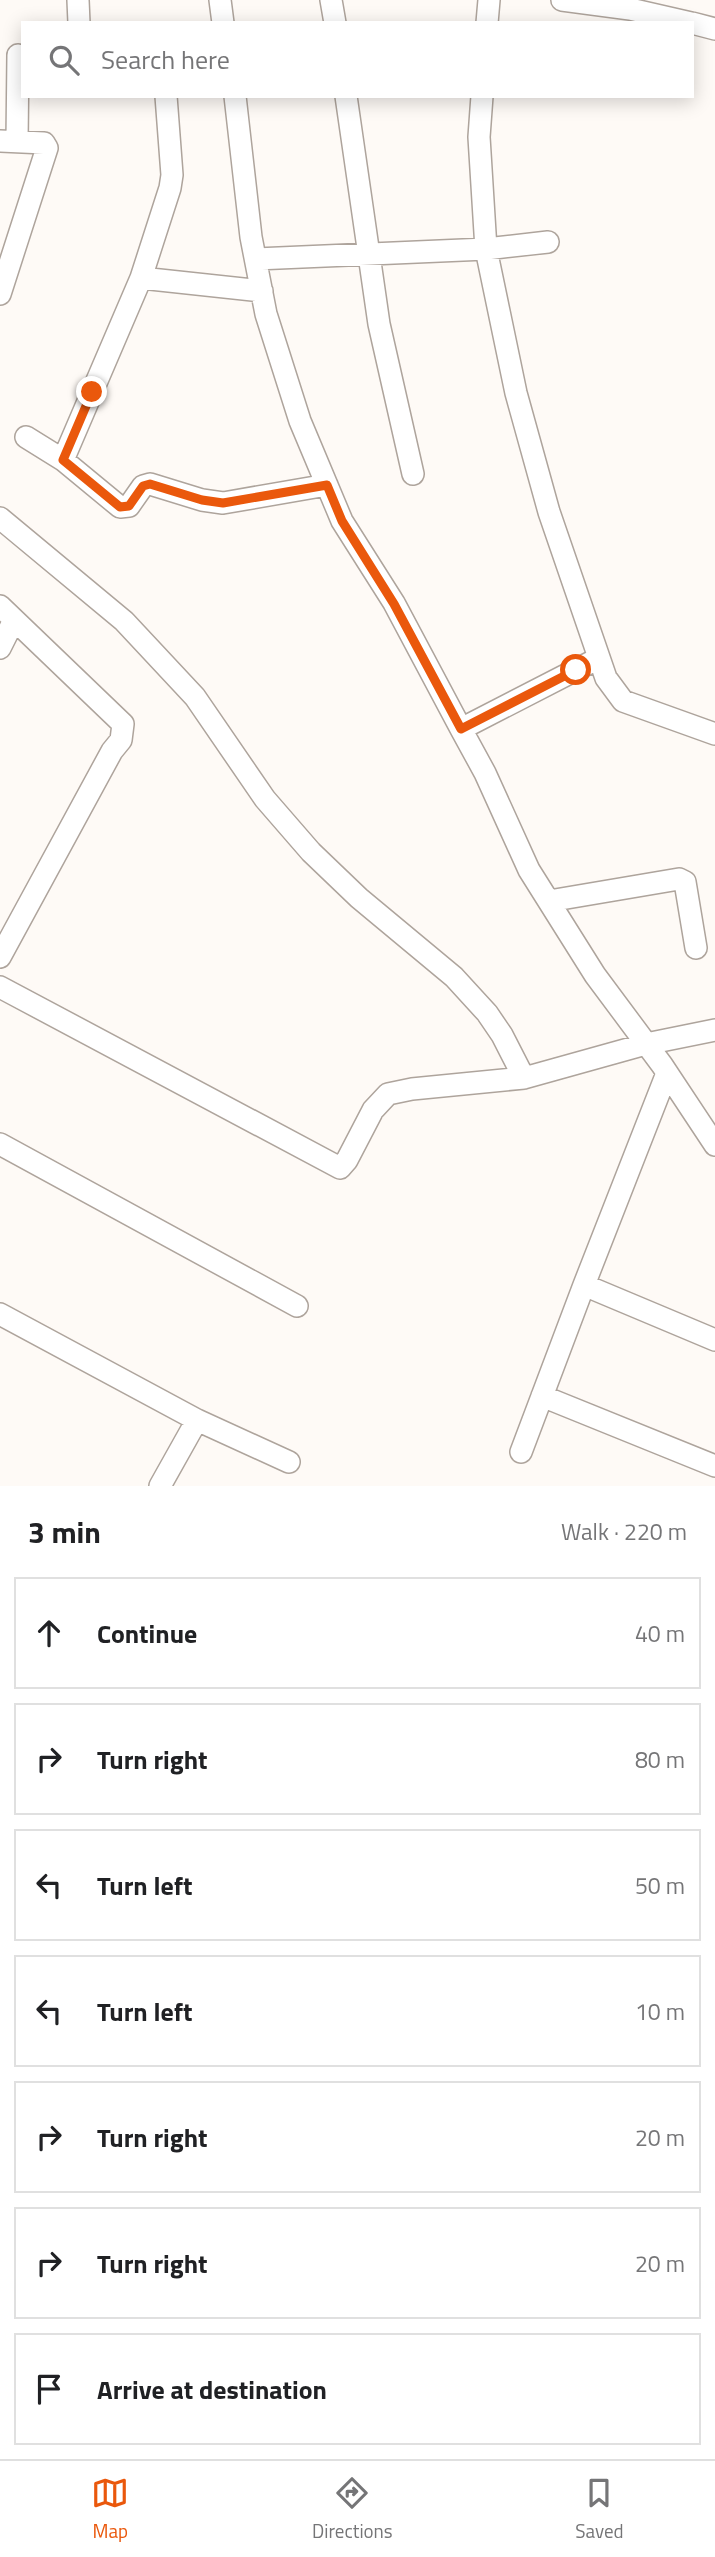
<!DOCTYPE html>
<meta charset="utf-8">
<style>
:root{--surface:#fff;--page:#f6f6f6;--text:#202124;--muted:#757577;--line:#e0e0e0;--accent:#ea580c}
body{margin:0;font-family:"Titillium Web",sans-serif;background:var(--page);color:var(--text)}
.stop{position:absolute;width:21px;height:21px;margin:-16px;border:5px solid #ea580c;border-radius:50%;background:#fff}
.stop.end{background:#ea580c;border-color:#fff;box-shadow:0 2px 7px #0008}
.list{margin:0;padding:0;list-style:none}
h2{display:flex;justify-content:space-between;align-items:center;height:91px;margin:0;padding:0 28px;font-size:30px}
h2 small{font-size:23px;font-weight:400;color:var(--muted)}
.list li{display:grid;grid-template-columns:46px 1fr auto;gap:21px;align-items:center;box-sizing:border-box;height:112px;margin:0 14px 14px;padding:0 14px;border:2px solid var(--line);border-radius:0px}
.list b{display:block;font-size:26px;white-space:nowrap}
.list em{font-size:23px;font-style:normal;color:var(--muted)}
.icon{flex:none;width:38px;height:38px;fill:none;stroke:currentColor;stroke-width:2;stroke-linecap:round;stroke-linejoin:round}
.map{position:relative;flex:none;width:715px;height:1486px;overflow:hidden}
.search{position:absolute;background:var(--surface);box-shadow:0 4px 18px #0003;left:21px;right:21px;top:21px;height:77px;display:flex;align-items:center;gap:18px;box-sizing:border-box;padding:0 24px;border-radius:0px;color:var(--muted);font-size:26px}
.sheet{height:973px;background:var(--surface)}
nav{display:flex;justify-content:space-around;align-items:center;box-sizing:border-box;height:98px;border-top:2px solid var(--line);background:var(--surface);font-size:19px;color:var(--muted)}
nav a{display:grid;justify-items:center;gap:4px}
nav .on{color:var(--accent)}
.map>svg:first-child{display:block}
</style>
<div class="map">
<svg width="715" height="1486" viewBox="0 0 715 1486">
<rect width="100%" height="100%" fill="#fefaf6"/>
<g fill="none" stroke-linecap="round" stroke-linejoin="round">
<defs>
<path id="minor" d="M78,0L79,23
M220,0L223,23
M331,0L335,23
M562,0L630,9L691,23
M487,23L489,0
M692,23L715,29
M235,96L251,237L266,314L300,421L342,521L394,603L461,729L485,773L529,870L595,975L662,1065L715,1145
M346,96L379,324L413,474
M482,96L479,137L486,249L516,393L549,512L606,678L623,701L715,734
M0,141L44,143L47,148L0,294
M17,141L18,55
M256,259L486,249L548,242
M141,278L262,291
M26,437L63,460L120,507L129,506L143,486L150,484L202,500L223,503L327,485
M63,460L141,278L170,188L172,175L166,96
M0,518L124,621L195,697L265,799L311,852L359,898L454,977L487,1013L502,1035L524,1078
M0,606L123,724L121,740L112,751L0,957
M0,648L14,620
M461,729L599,658
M549,901L679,879L685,882L696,948
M0,987L340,1168L347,1160L373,1110L388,1094L412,1089L524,1078L646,1044L715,1030
M0,1144L297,1306
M584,1285L715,1340
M0,1314L197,1420L289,1462
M542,1396L715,1466
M521,1452L584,1285L667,1073
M160,1486L197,1420"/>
</defs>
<use href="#minor" stroke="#aea49c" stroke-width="24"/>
<use href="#minor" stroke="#fff" stroke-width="21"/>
</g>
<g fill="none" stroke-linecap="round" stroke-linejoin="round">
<path stroke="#ea580c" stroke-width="9" d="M92,392L63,460L120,507L129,506L143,486L150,484L202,500L223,503L327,485L342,521L394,604L461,729L576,670"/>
</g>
</svg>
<div class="stop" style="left:576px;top:670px"></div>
<div class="stop end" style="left:92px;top:392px"></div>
<div class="search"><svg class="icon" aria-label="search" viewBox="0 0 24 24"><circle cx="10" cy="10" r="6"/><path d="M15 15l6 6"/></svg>Search here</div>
</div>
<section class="sheet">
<h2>3 min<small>Walk · 220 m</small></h2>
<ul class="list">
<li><svg class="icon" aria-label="ahead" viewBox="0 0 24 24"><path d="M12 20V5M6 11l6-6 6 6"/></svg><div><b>Continue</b></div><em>40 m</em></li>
<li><svg class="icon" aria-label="right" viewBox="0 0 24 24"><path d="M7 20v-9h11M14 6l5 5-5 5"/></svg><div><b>Turn right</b></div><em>80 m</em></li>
<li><svg class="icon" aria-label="left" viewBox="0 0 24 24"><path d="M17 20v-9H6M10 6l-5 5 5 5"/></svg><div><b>Turn left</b></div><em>50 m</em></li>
<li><svg class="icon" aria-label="left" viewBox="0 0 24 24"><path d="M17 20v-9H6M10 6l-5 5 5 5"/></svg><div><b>Turn left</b></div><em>10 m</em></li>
<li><svg class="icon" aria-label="right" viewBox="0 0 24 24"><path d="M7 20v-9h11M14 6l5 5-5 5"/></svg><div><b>Turn right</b></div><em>20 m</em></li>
<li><svg class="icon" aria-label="right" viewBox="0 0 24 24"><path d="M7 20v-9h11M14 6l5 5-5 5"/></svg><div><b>Turn right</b></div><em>20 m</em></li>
<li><svg class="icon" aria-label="arrive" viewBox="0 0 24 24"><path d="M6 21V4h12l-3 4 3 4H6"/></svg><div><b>Arrive at destination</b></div></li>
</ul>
</section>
<nav>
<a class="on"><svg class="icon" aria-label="map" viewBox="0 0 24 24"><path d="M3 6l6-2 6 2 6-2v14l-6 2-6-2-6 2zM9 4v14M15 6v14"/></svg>Map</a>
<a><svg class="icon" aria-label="directions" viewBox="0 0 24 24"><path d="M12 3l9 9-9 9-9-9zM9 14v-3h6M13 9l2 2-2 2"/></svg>Directions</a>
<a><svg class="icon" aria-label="saved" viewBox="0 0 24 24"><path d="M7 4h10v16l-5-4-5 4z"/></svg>Saved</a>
</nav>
